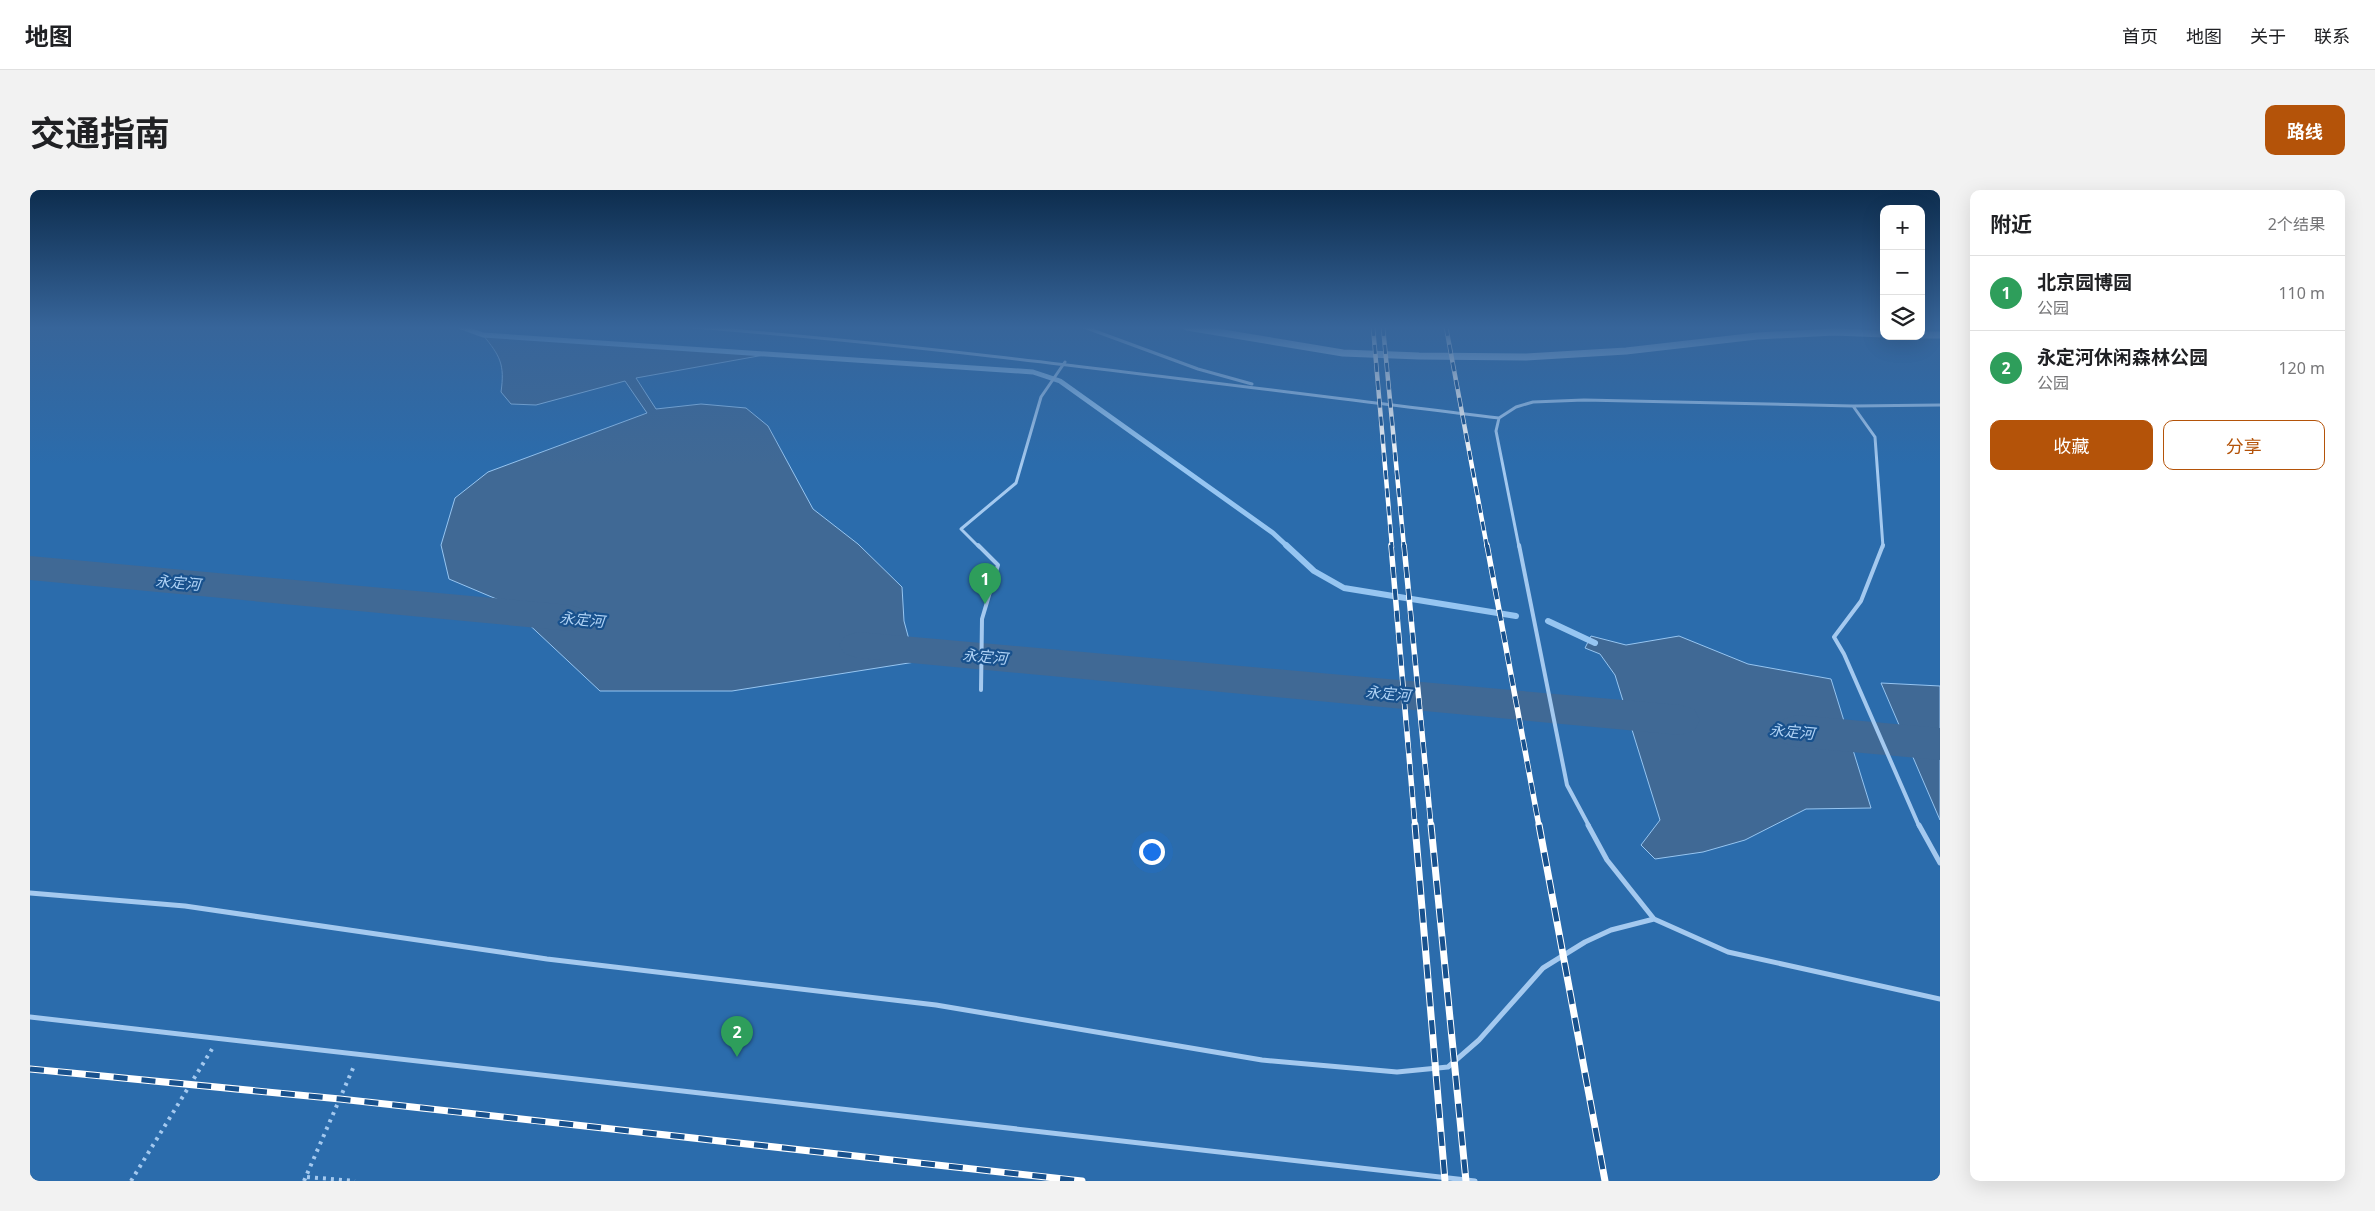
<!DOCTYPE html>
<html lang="zh">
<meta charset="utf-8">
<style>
:root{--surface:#fff;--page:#f2f2f2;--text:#202124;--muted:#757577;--line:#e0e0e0;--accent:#b45309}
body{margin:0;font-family:"Noto Sans","Noto Sans SC",sans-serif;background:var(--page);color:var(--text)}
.controls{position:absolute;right:15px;top:15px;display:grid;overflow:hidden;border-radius:10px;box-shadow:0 5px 20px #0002}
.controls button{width:45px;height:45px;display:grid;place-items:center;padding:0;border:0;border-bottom:1px solid var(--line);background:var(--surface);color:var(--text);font:25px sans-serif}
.you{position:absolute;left:1121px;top:661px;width:18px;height:18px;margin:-12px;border:4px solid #fff;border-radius:50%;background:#1a73e8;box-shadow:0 0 0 8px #1a73e833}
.badge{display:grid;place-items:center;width:32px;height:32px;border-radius:50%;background:var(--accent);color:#fff;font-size:16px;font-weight:700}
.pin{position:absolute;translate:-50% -41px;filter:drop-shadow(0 1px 2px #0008)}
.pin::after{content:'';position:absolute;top:26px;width:18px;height:15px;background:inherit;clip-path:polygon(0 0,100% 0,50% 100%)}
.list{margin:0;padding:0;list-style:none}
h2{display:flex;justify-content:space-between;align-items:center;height:65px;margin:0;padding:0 20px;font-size:21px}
h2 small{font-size:16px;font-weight:400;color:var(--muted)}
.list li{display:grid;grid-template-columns:32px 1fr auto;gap:15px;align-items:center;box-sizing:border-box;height:75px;padding:0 20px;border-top:1px solid var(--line)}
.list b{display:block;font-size:19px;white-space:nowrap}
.list p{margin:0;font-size:16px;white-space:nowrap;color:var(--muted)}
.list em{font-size:16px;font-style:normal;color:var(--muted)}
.actions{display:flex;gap:10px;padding:15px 20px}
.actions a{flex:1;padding:11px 0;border:1px solid var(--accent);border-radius:10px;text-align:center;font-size:18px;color:var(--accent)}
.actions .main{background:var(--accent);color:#fff}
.icon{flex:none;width:28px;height:28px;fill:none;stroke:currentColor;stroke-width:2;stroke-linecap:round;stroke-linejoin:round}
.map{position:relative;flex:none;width:1910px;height:991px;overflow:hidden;border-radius:10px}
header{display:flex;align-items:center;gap:30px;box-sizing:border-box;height:70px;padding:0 25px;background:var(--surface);border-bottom:1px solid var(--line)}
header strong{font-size:24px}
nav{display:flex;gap:28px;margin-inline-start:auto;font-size:18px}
.intro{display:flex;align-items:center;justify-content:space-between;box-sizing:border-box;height:120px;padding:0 30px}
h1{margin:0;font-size:35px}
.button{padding:12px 22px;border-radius:10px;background:var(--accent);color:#fff;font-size:18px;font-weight:700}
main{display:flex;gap:30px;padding:0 30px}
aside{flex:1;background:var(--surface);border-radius:10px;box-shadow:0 5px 20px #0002}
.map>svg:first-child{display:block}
</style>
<header>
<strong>地图</strong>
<nav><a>首页</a><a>地图</a><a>关于</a><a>联系</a></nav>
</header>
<div class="intro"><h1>交通指南</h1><a class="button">路线</a></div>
<main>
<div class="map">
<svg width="1910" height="991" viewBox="0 0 1910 991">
<rect width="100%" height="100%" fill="#18518d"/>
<path fill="#2b6cac" d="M0,137H1854V146H1891V137H1910V991H0Z"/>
<path fill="#406995" stroke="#96c5f1" d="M453,145L734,165L606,188L626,219L671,214L716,218L738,236L783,319L828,354L872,397L874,431L885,472L702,501H570L476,413L419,389L411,355L425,308L458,282L617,223L595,191L506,215L481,214L471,202C475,174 470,166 453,145Z
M1561,446L1596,455L1649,446L1718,474L1801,489L1841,618L1776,619L1715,650L1673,662L1625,669L1611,655L1630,630L1585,485L1570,464L1555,458Z
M1851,493L1910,496V630Z"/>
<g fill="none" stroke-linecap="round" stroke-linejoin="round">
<path stroke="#96c5f1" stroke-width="5" d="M431,137L453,145L1003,182L1030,191L1243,343L1258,357"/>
<path stroke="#96c5f1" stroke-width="6" d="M1256,355L1284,381L1314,398L1486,426
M1518,431L1565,453"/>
<path fill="#406995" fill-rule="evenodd" d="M0,366L540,415L553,419L558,428L553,437L540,441L0,390Z
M828,442L1650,515L1664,519L1670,530L1664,541L1650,545L828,468L815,464L809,455L815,446Z
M1766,525L1910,538V570L1766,557L1752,552L1746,541L1752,530Z"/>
<path stroke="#a4c9ef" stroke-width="4" stroke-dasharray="3 5" stroke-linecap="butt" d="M277,987L325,991
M101,991L182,859
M274,991L324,876"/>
<path stroke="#a4c9ef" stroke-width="3" d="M663,137C933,158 1200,196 1469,228L1486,217L1503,212L1554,210L1823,216L1910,215
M1054,137L1168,179L1222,194
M1823,216L1845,247L1853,357
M1469,228L1466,241L1489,357
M949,357L931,339L986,293L1011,207L1035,172"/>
<path stroke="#a4c9ef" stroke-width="4" d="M948,355L968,375L952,429L951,500
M1489,355L1537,595L1559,636
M1853,355L1831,411L1804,447L1814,464L1889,636"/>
<path stroke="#a4c9ef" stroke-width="5" d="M1558,635L1577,670L1624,729
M1889,635L1910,673
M0,703L155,716L517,769L906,815L1232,870L1367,882L1418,877L1449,850L1513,778L1555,752L1581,740L1624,729L1698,762L1910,809
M0,827L1445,991"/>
<path stroke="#a4c9ef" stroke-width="7" d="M1157,137L1313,163L1389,166L1496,167L1596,161L1727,146L1804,142L1854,144
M1891,145H1910"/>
<defs>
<path id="rail-far2" d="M1343,137L1362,357
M1353,137L1374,357
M1416,137L1457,357"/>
<path id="rail-far1" d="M1361,355L1385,636
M1374,355L1401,636
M1457,355L1509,636"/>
<path id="rail" d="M1385,635L1415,991
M1401,635L1436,991
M1509,635L1575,991
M0,879L310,909L1052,991"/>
</defs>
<use href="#rail-far2" stroke="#fff" stroke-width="4.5"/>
<use href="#rail-far1" stroke="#fff" stroke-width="5.5"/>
<use href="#rail" stroke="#fff" stroke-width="7"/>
<use href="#rail-far2" stroke="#18518d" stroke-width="3" stroke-dasharray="9" stroke-linecap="butt"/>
<use href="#rail-far1" stroke="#18518d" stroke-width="4" stroke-dasharray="11" stroke-linecap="butt"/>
<use href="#rail" stroke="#18518d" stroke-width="5" stroke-dasharray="14" stroke-linecap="butt"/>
</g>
<linearGradient id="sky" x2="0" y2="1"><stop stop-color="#0d2d4e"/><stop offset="0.5" stop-color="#37659a"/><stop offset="1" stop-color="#37659a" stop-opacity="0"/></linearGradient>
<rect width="1910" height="275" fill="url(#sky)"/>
<g text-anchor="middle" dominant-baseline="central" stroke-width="4.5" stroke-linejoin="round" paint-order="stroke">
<g font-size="15" font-style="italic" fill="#b0d3f6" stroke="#18518d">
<text transform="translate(148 392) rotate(5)">永定河</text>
<text transform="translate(552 429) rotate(5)">永定河</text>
<text transform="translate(955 466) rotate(5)">永定河</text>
<text transform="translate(1358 503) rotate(5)">永定河</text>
<text transform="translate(1762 541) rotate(5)">永定河</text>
</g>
</g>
</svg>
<div class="controls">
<button>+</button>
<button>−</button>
<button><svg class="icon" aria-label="layers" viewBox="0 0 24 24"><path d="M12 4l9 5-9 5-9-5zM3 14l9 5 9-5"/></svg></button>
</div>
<div class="you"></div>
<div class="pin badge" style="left:955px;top:414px;background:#2e9e5b">1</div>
<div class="pin badge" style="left:707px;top:867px;background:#2e9e5b">2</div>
</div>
<aside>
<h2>附近<small>2个结果</small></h2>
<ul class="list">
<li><span class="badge" style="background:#2e9e5b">1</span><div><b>北京园博园</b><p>公园</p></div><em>110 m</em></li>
<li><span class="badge" style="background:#2e9e5b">2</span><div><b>永定河休闲森林公园</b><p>公园</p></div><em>120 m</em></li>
</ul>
<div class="actions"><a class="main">收藏</a><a>分享</a></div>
</aside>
</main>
